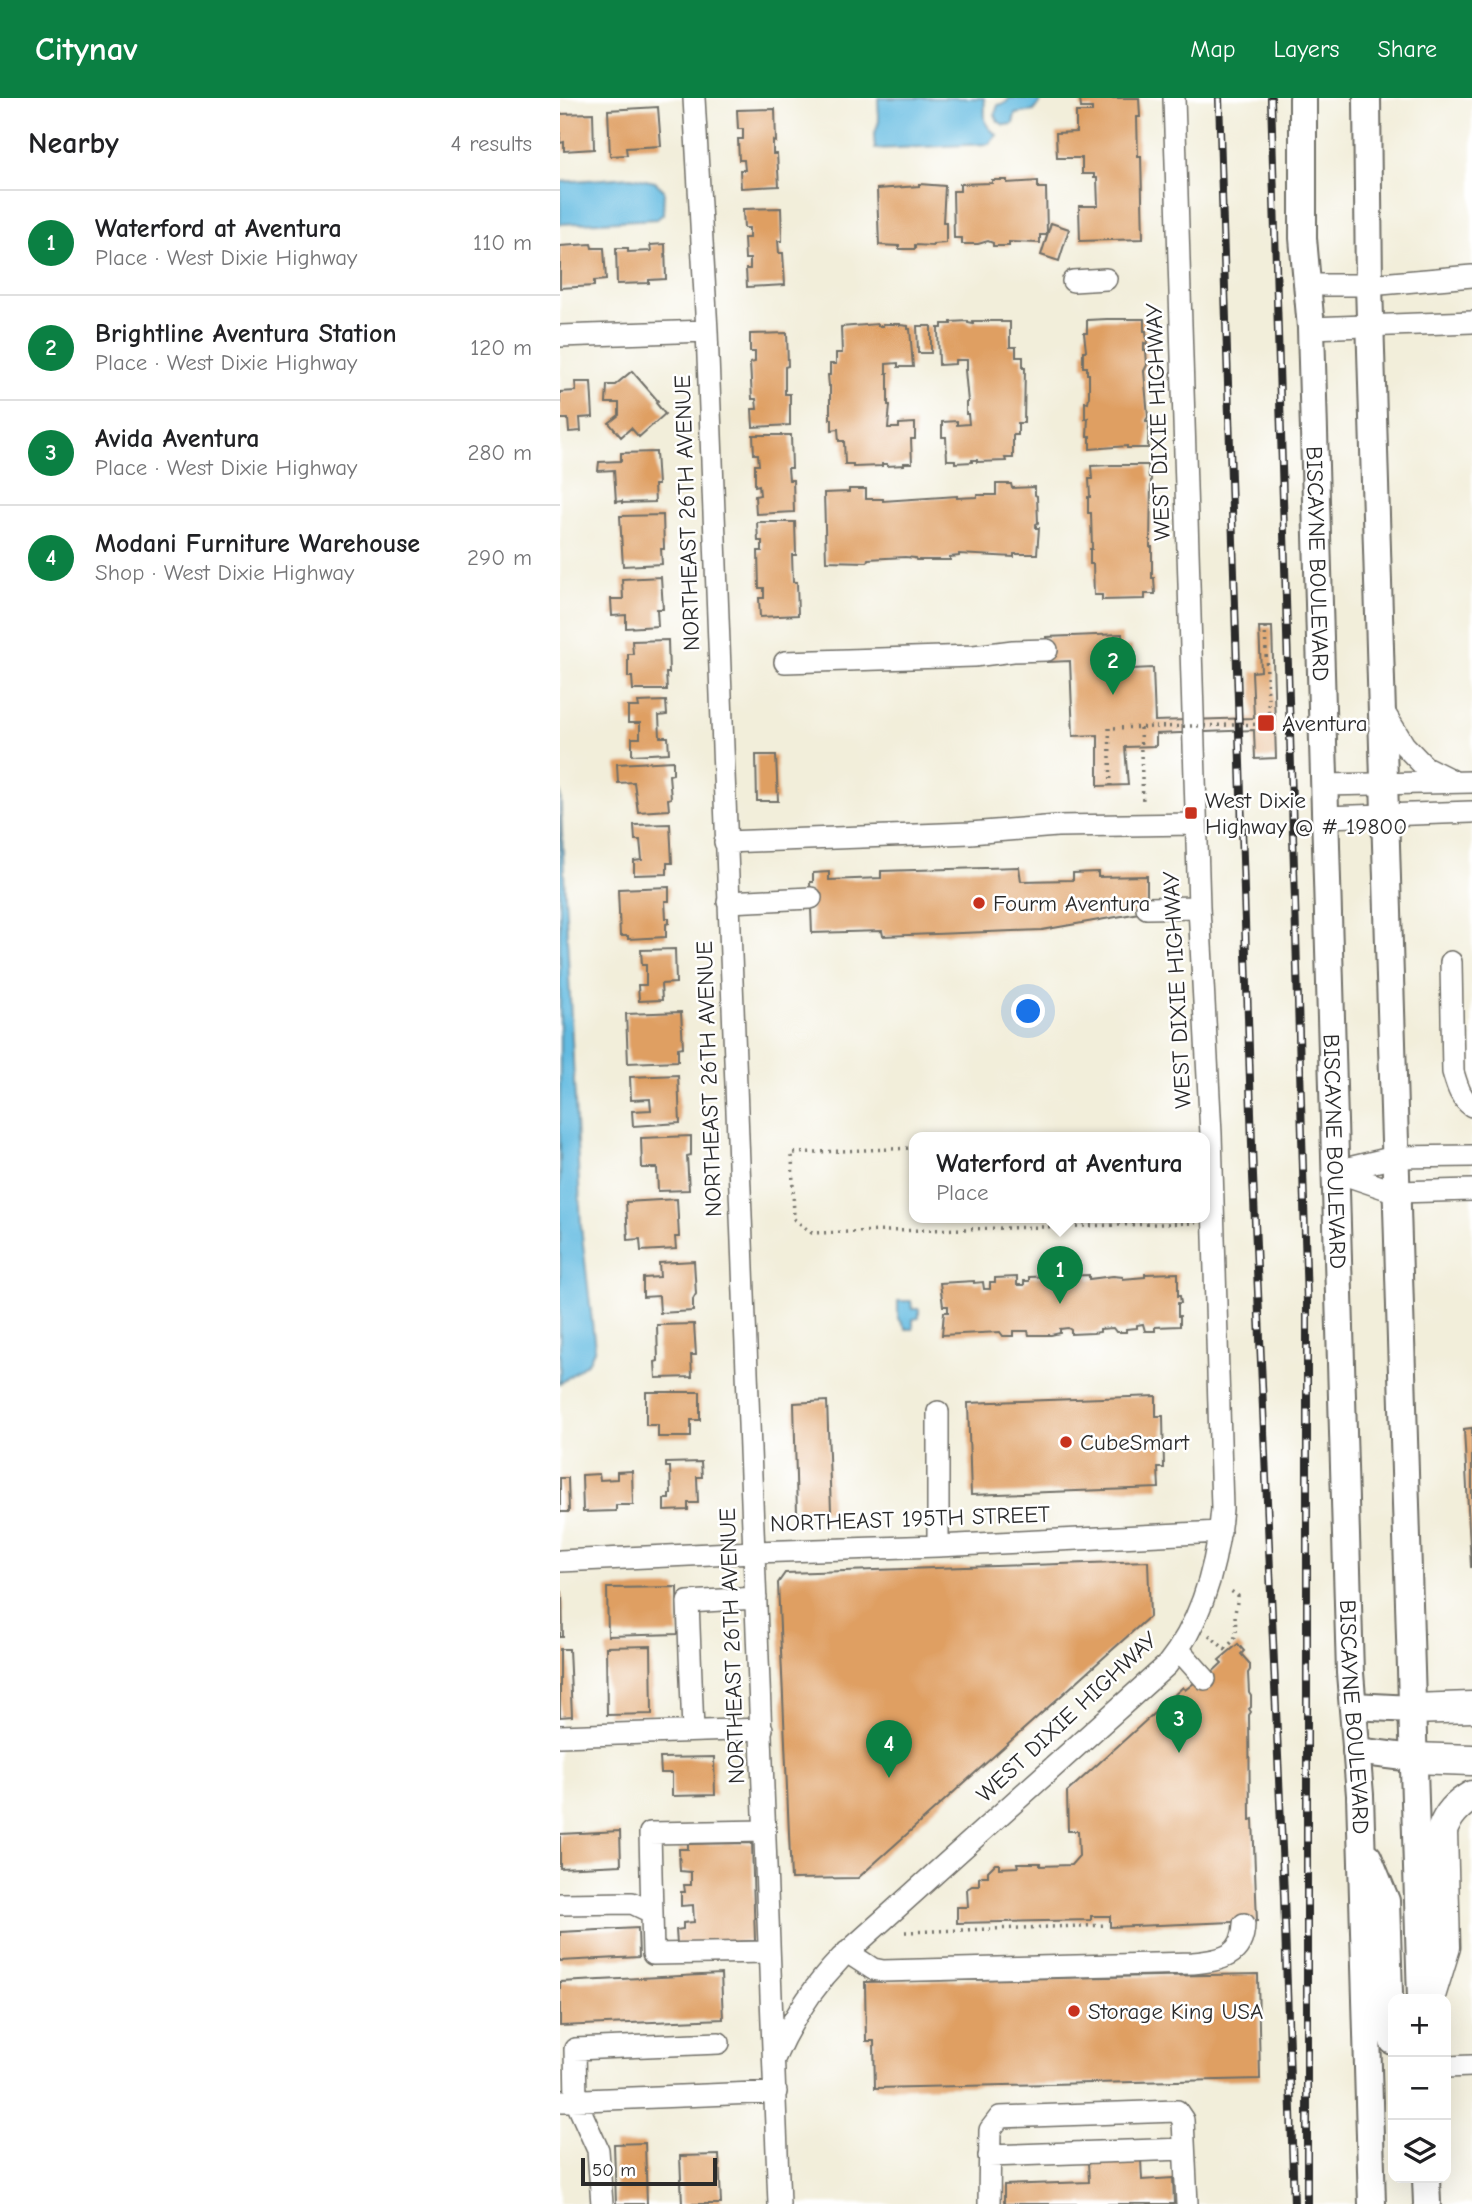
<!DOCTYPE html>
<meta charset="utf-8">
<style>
:root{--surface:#fff;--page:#f6f6f6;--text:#202124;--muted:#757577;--line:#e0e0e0;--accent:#0b8043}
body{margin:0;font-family:"Comic Neue",sans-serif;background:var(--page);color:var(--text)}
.controls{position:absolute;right:21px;bottom:21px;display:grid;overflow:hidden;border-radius:14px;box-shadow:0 7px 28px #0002}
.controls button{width:63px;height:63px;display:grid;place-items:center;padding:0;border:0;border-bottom:2px solid var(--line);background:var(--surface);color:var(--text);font:35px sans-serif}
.scale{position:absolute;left:21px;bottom:18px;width:136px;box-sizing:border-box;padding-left:7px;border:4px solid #2b2b2b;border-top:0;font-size:19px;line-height:24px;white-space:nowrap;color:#2b2b2b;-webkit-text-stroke:5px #fff;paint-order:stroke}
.you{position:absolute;left:469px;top:914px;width:24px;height:24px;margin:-18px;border:5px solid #fff;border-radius:50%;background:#1a73e8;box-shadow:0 0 0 10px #1a73e833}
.badge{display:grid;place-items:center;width:46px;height:46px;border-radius:50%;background:var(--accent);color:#fff;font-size:23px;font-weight:700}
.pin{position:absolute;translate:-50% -58px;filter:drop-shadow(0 2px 4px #0008)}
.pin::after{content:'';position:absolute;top:37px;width:24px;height:21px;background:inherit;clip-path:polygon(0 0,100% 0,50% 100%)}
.popup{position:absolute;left:349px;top:1034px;width:301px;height:91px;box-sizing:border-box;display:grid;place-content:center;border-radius:14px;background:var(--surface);filter:drop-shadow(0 2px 5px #0005);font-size:23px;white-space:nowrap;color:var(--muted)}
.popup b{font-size:26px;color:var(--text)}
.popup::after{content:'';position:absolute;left:50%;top:100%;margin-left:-14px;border:14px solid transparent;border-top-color:var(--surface)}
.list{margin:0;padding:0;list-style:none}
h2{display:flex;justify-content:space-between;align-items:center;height:91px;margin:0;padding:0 28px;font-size:30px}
h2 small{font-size:23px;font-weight:400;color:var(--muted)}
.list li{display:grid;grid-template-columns:46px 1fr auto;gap:21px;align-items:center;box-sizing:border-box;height:105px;padding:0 28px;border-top:2px solid var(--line)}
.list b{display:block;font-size:26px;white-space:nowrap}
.list p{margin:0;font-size:23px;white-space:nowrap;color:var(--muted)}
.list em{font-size:23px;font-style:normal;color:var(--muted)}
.icon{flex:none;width:38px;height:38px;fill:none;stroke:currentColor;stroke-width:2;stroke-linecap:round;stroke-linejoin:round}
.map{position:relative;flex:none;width:912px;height:2106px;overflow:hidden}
header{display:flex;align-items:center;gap:42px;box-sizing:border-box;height:98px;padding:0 35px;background:var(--accent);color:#fff}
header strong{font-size:33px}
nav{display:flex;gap:38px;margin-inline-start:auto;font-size:24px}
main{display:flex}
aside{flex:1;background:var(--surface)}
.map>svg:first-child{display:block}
</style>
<header>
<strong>Citynav</strong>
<nav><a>Map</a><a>Layers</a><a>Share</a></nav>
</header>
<main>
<aside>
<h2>Nearby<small>4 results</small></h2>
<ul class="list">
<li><span class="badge">1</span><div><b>Waterford at Aventura</b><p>Place · West Dixie Highway</p></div><em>110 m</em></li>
<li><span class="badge">2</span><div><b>Brightline Aventura Station</b><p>Place · West Dixie Highway</p></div><em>120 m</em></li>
<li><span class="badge">3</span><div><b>Avida Aventura</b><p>Place · West Dixie Highway</p></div><em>280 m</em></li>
<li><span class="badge">4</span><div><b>Modani Furniture Warehouse</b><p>Shop · West Dixie Highway</p></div><em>290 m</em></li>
</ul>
</aside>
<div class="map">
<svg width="912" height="2106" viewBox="0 0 912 2106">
<rect width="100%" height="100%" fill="#fff"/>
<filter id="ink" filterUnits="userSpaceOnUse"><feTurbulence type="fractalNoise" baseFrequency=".0143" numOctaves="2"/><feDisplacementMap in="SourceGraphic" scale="14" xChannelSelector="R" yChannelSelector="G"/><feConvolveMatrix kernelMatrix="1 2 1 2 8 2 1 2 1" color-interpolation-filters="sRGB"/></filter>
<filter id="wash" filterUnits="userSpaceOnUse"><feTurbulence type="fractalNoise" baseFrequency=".00686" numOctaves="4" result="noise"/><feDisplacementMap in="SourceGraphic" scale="28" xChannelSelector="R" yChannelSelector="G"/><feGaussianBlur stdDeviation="1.57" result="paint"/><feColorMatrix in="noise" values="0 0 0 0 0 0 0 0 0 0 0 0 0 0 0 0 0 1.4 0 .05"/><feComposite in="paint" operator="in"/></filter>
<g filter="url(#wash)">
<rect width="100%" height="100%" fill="#f2eeda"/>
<path fill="#64bbe1" stroke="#487386" stroke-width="2" d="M318,0H424C427,17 419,24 437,37L429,46L315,51L314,38L319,23Z
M449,0H483L474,13L455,16L453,26L444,27L438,23L435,16L438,7L446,5Z
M71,79L95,84L104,92L103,116L97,121L0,126V84Z
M0,693L21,1128L35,1250L29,1263L0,1286Z
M338,1203H351L352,1211H359V1220L353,1221V1231H346L338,1219Z"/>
<g id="blocks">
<path fill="#df9f62" d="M520,0H579L580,19H577L578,58H581L583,141L520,143L519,108H538L537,80H534V76H522V60H497L496,35L516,34V14H532V10H521Z
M98,9L101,48L66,50L67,57L50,58L48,12Z
M215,11L216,44L213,43V56H217L219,88L181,90L180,72H185L184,62H179L178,41H183V31H178L177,12Z
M33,15L34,51L4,53V44L0,45V16Z
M432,82H447V85L478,83V90H486L487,137H480V145L449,144V148H433V145L428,143L418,146H402V140H394L393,93H400V86L432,85Z
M359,86L385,88L383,124H386V145L373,146V148L355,147V151H339V148L319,147L317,91L359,88Z
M221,110L222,143H218L219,155H223L225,187L187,189L186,171H190V161H185L184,140H189V130H184L183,111Z
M491,125L509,131L499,163L481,157Z
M31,146L32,150H44L46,182L34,183V188L0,190V148Z
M105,146L106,181L89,182V185L57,186L56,150H68V154L91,153L90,147Z
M547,221H584V233H586L587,246L584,245V252H586L587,267L584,273L588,319L586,322V324H589L588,350H567V348L530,351V338H527L528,320L525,321V304L528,305L529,298V276H527V269H523V253H526L524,235H527V222Z
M408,223V225L413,226V223H441V224H450V249H456V259H463V270H465L464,325H458V337H453V360H445L446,363L417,364V362H412V364L395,365V362H387L386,339H382V324L397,323V327L409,326L408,316H406V304H408L405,272H407V262H395V266L379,267L378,230H382V226H391V224Z
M318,226V228H323V226H340V227L348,228V231H350L353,269H338V265L326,266V275H328V307H330L328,330H339V326L355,325V341H351L352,365H344V367L327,368V366H322V368L293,369V366H285L284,343H279L278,331L272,332V321H270V288H269L268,277H270V266H276V255H282L281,229Z
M357,228H371V255H358Z
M227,235L228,268L225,269V296H230V327L193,329L192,311H197L196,301H192L190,265L195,264V254H190V236Z
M72,273L98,303L96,305L105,316L79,339L71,330L61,339L49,325L59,317V305H46L47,287H55Z
M15,284H31L33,319L20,320L21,333L9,334L8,321H0V294L16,293Z
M193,337H231L232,370H228L229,382H233L234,414L196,416L195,398L200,397L199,387L195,388V367H199L198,356H194Z
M96,354L98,387H94L95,404L62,405V403L56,404L54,372L38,373L39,364L61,363V355Z
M552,367H588L589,379H591L590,449H592V480H594L595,496H585V501L542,502V497H534L533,466H530V451H532L531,415H528V399H530L529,381H532L531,368Z
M436,386H451L452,390L475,389V397L477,398L478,425L476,426V430H479L477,456H454V459L399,456V458L390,459V462H356L355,460L345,459L308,461L307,464L266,463L264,395L289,394V391H306V401H323V403L397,398V400L417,399V397H436Z
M103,417L104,451H101L102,466L63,468L60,418Z
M197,424H235L236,457H232L233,484H237L238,517L200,519L199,500H204V490H199L198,453H202V443H198Z
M101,479L103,511H97L98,528L66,530V517L52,518L51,501H63L62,481Z
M699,529H712L716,660L695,661L694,632L596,636V648L565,649L568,687L538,688V637L513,638L510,563L487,564L486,539L562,536V549L572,548V571L593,570L595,623L694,620L692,574L701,573Z
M108,542L109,575H106L107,592H73L72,579H68V556H73L72,543Z
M106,603L107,617L99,618L100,639H108L109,655L72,657V640H80V625H68V609H79L78,604Z
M196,657H216L218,703H197Z
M113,663V676L109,677L111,700L108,701L109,712L78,714L74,684L58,685L57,666Z
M110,726L112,765H107V776L74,777V763L82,762L80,742H75L74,727Z
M459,769L461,783L513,782V775L538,774V779L587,778V810L579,815L482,832L323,838L322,833L252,835L250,784H253V775L269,774V782L321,780V773Z
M109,789V803H105L106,820H109V825L106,826V839L68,841V838H60L58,791Z
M115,851L116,885L101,886L102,902L79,903L78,887H86V867H82L81,852Z
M121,914L123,949L118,950V963L68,965L66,916Z
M118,977L120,1025L73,1028L72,1013L91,1012L90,1001L71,1002L70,979Z
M131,1038V1057L127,1058L129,1092L98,1093L97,1070H82L81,1040Z
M117,1101L119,1139H115L116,1151L81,1153L80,1141L68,1142L66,1104Z
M134,1163L136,1196L133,1201V1213L100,1215L99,1198L83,1199V1180L100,1179L99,1165Z
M618,1175V1198H620L621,1205H618V1218H620V1228L595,1229V1233H585L583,1226L577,1227V1230L566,1231V1234H556L553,1230L540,1231V1234L533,1235L511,1236V1232L508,1230L500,1231V1235L491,1237H469L468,1233H453V1238H443L440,1234L382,1237L384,1214H388V1208H383L380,1185L414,1183V1185L423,1184L424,1191H430V1184H435V1180L457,1179V1187H464V1183H469V1179L491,1178V1186H505V1178L529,1177V1181L553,1178L563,1179V1181L585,1179V1176Z
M134,1226L136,1257H131L132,1279L96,1280L95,1264L98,1263L97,1227Z
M86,1294H140V1322H131V1339H98V1327H86Z
M596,1298V1318H603L604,1370H598L599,1390L411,1397L408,1305Z
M267,1303L271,1413L237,1415L234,1305Z
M912,1330V1469H911L904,1331Z
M141,1364L142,1379H137L138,1405H128V1412L104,1413V1401H109V1396H111L110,1369H106V1365Z
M72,1373L73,1407H56V1413L23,1414L22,1377L39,1376L40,1382L57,1381V1374Z
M0,1380H8L9,1414H0Z
M588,1463L590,1518L298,1780L231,1781L218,1485L225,1475Z
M117,1489L118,1536L48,1538L47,1490Z
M0,1494H2L3,1539H0Z
M678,1546L684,1553L681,1556L690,1566V1572L688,1575L689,1595L691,1598V1609L689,1611L691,1614L689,1617L690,1722L693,1721L697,1823L550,1829V1818H531V1822L397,1825V1809H408L407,1791L412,1788H419V1780L422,1778H428V1773L435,1766H439V1770L458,1769L457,1765H480V1768L511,1767L519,1758L518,1733H508L507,1694L623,1589L625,1592L638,1582L645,1581L662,1565L659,1562Z
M91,1548L92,1616L47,1617L46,1549Z
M0,1551H9L12,1618L0,1619Z
M154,1659L155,1697L112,1698V1675H101L100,1660Z
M60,1733L61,1767L0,1770V1736Z
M192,1745L195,1843L117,1846L116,1832L123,1831V1825L134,1824L133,1807L121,1808V1794H125L124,1787H131V1774L120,1773L119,1751H128V1746Z
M78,1830L79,1859L0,1863V1834Z
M161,1876L163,1921L0,1928V1884Z
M698,1876L700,1981L315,1990L314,1943H306L305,1884Z
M85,2045L87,2106H56L54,2046Z
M159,2057L161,2106H122L120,2058Z
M581,2062L582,2082L613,2080L614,2106H444V2087L529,2084L528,2064Z"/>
</g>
</g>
<g filter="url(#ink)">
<use href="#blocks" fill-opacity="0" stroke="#716f68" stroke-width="2"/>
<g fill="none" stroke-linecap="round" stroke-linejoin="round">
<defs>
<path id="minor" d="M134,0L147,233L219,2106
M513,183L546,181
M747,187H809L912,178
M751,230L912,224
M0,238L147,233
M225,564L414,558L453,553L487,552
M822,611L844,647L865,669L891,682
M764,687L912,684
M765,719L912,714
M165,744L410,735L497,728L636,726
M168,804L251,800
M587,810L639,809
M891,864L893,974C897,987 900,1000 912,1008
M774,1073L836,1094L912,1092
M776,1073L835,1059L912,1058
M378,1314V1448
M0,1463L194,1454L378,1448L660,1434
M619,1552L645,1581
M133,1633L128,1504L196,1500
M0,1638L202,1631
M205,1733L90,1735L93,1856L209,1854
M0,1806L72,1805L91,1814
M287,1854L313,1871L323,1873L633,1865C662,1862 683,1859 684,1826
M214,1961C231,1922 252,1890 281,1860L607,1567C643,1522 657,1467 662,1411L651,1036L639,809L614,0
M886,1969L912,1968
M0,2003L216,1994
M429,2058L624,2051
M42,2106L38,2052L16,2003L15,1951L159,1945
M429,2106L430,2032L440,2019L617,2013L623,2022L627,2106"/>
<g id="major">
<path id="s1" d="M743,0V140L751,230L790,1575L800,1697L812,2106"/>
<path d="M807,0L809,187L861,1901"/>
<path d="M793,1608L852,1611"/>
<path d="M796,1653L853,1660"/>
<path d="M808,1759L826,1803L830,1926L833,1943"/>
<path d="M866,2080L867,2106"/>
</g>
<path id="highway" d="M852,1611L912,1609
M853,1660L912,1662
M869,1901L885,1849L882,1733C888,1716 897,1707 912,1698"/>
</defs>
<use href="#minor" stroke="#716f68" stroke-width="24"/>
<use href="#major" stroke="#716f68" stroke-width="30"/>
<use href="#highway" stroke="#716f68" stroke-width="33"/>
<path stroke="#716f68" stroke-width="3.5" stroke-dasharray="2 5" stroke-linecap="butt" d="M705,529L709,626
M580,630L583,704
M551,688L549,630L595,629
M607,1040L632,1038
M355,1050L232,1055L234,1121L252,1135L636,1125
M649,1537L668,1554
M665,1551C681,1536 675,1535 675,1515C676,1510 677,1504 678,1498L668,1491
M345,1834L548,1827"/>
<use href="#minor" stroke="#fff" stroke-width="21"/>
<use href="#major" stroke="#fff" stroke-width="26"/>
<use href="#highway" stroke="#fff" stroke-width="30"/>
<defs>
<path id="rail" d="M659,0L693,1078L724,1797L734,2106
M711,0L747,1205V2106"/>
</defs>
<use href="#rail" stroke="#2b2b2b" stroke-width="8"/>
<use href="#rail" stroke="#fff" stroke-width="5" stroke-dasharray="16" stroke-linecap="butt"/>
<path stroke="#716f68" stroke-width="3.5" stroke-dasharray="2 5" stroke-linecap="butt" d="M595,629L709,626"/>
</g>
</g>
<g fill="#c8321e" stroke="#fff" stroke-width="2.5">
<rect x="697" y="616" width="18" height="18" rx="3.5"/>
<rect x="624" y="708" width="14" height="14" rx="3.5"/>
<circle cx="419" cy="805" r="7"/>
<circle cx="506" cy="1344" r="7"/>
<circle cx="514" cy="1913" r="7"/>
</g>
<g text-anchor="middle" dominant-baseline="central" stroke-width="5" stroke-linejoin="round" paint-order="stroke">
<g font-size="23" fill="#2b2b2b" stroke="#fff">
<text transform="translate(598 324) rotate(-92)">WEST DIXIE HIGHWAY</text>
<text transform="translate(127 415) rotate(-92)">NORTHEAST 26TH AVENUE</text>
<text stroke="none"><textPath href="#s1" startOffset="466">BISCAYNE BOULEVARD</textPath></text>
<text transform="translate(617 892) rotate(-93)">WEST DIXIE HIGHWAY</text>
<text transform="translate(149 981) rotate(-92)">NORTHEAST 26TH AVENUE</text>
<text stroke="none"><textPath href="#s1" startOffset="1054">BISCAYNE BOULEVARD</textPath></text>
<text transform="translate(350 1421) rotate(-2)">NORTHEAST 195TH STREET</text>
<text transform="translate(172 1548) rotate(-92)">NORTHEAST 26TH AVENUE</text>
<text transform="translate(507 1619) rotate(-43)">WEST DIXIE HIGHWAY</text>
<text stroke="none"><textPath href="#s1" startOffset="1620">BISCAYNE BOULEVARD</textPath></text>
</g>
<g font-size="23" fill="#2b2b2b" stroke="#fff" text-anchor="start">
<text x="722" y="625">Aventura</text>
<text x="645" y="702">West Dixie<tspan x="645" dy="26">Highway @ # 19800</tspan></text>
<text x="433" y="805">Fourm Aventura</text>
<text x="520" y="1344">CubeSmart</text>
<text x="528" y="1913">Storage King USA</text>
</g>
</g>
</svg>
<div class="controls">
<button>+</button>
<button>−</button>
<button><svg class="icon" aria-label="layers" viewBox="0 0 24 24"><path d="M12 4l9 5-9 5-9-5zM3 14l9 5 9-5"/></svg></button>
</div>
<div class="scale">50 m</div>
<div class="you"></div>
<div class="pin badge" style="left:500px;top:1206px">1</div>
<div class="popup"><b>Waterford at Aventura</b>Place</div>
<div class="pin badge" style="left:553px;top:597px">2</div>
<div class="pin badge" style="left:619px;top:1655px">3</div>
<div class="pin badge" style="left:329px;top:1680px">4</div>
</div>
</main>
